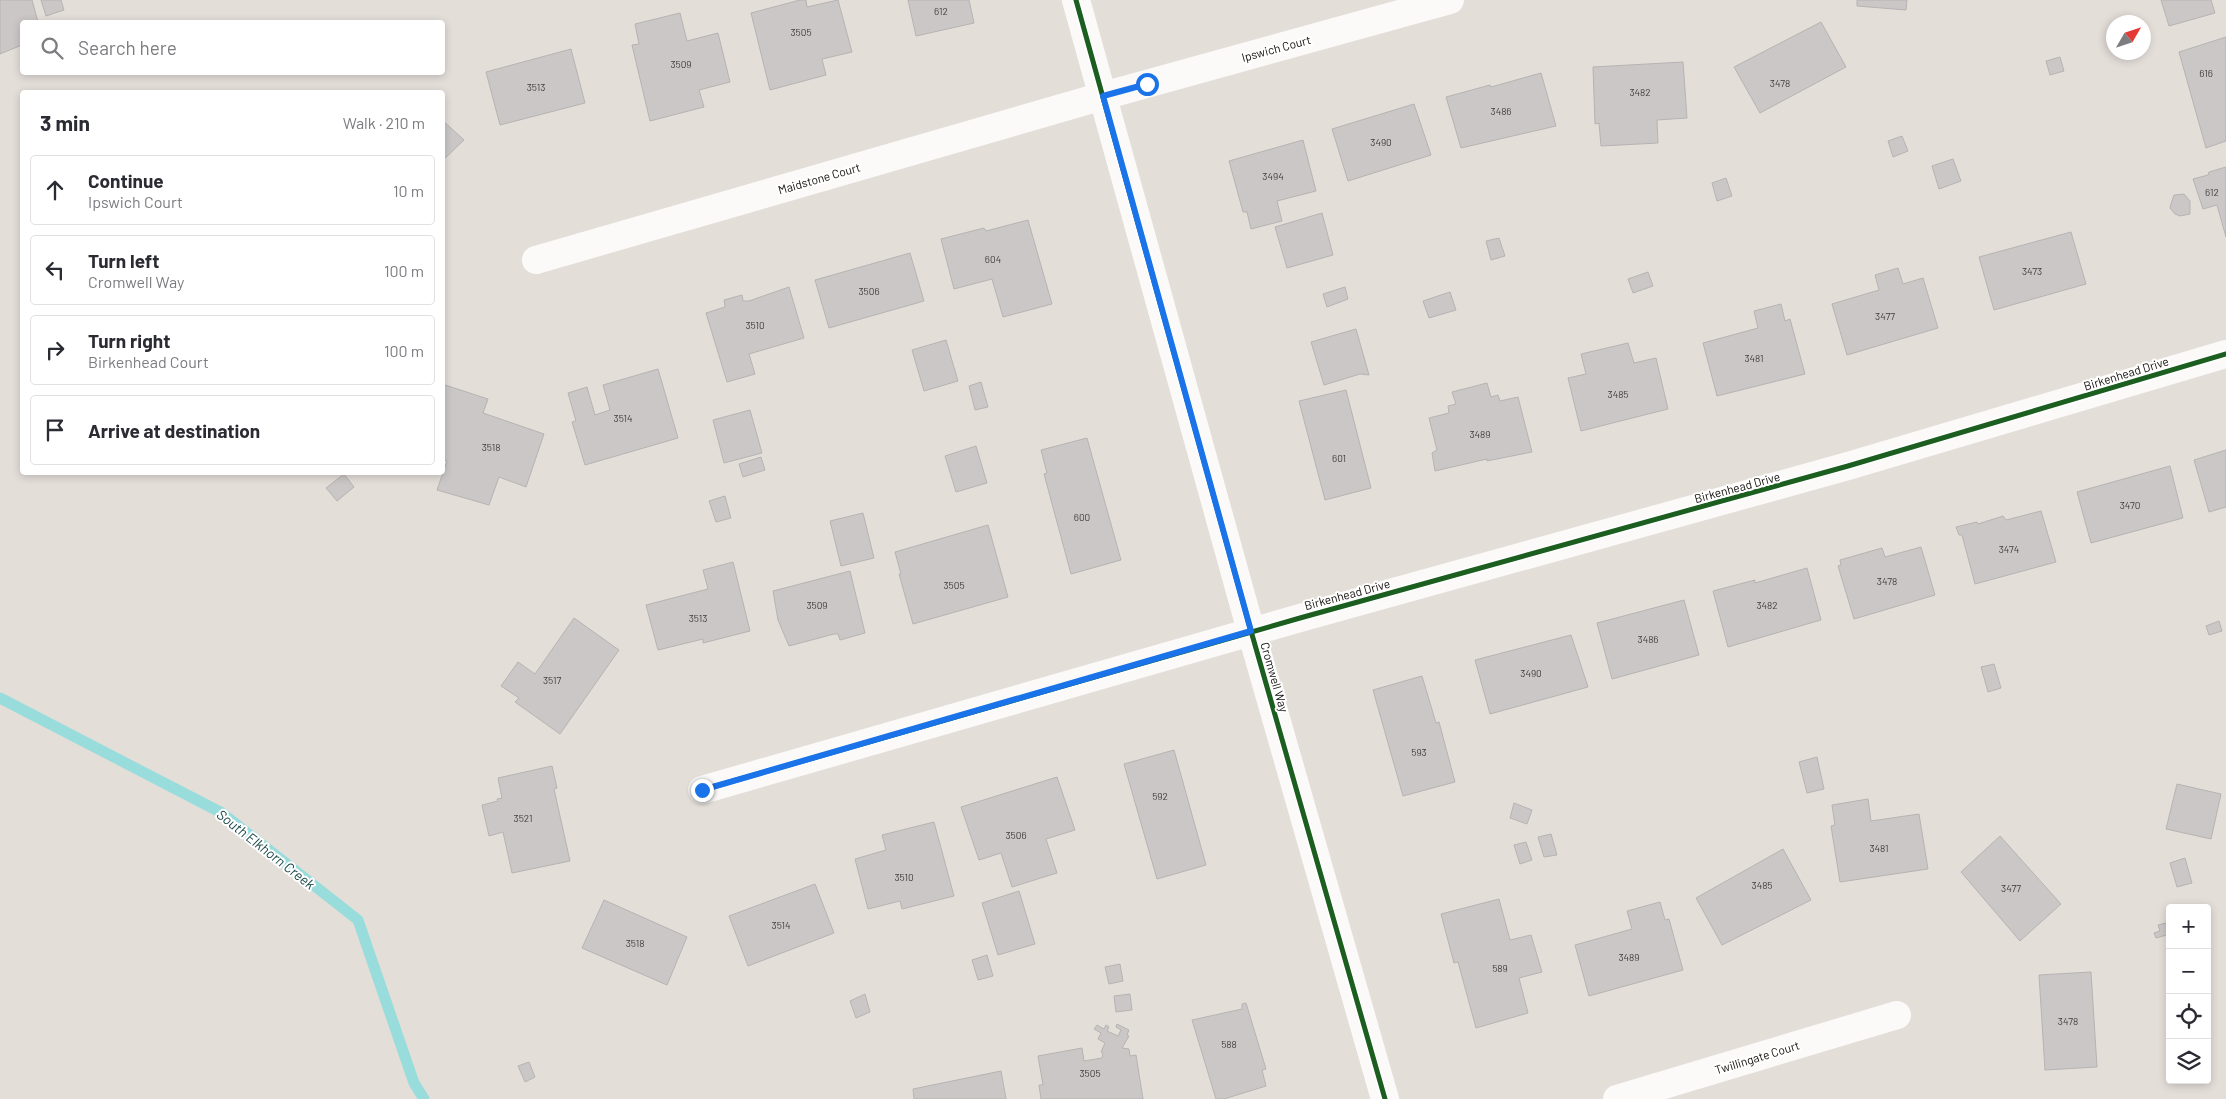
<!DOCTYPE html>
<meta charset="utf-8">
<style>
:root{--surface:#fff;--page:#f2f2f3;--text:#2b2b33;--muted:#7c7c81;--line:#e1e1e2}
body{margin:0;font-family:Barlow,sans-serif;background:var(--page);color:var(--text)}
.controls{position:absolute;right:15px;bottom:15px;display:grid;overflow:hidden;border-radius:5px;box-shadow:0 2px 8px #0003}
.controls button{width:45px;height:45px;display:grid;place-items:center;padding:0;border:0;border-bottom:1px solid var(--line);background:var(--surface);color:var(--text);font:25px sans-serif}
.compass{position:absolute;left:2106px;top:15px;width:45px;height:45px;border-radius:50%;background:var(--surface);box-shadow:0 2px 8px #0003;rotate:51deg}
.stop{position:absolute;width:15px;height:15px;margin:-11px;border:4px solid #1a73e8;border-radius:50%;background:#fff}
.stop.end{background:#1a73e8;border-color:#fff;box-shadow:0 1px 5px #0008}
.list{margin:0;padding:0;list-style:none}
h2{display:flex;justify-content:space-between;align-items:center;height:65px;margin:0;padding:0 20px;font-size:21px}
h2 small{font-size:16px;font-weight:400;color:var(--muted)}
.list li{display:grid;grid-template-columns:32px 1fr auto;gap:15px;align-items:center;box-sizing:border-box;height:70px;margin:0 10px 10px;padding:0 10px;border:1px solid var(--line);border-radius:5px}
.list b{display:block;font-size:19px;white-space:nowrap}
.list p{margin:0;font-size:16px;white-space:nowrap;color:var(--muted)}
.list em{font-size:16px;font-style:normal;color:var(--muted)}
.icon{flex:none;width:28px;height:28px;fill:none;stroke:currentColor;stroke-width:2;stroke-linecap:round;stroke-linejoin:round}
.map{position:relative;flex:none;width:2226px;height:1099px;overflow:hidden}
.search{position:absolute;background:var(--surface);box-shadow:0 2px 8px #0003;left:20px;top:20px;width:425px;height:55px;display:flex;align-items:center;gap:12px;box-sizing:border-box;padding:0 18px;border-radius:5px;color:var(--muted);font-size:19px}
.panel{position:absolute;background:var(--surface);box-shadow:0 2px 8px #0003;left:20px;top:90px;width:425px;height:385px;border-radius:5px}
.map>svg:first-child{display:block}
</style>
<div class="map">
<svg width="2226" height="1099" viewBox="0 0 2226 1099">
<rect width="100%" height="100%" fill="#e4ded9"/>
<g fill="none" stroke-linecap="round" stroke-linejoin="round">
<path stroke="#98dcdc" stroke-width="11" d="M0,698L222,813L358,920L414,1083L424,1099"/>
</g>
<path fill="#cbc7c7" stroke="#b6b3b2" d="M0,0H32L38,22H22V45L0,54Z
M41,0H61L64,10L46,16Z
M800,0H806L807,7L838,0L852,52L822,59L826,75L770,90L751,13Z
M908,0H969L974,23L916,36Z
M1857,0H1907L1906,10L1857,6Z
M2161,0H2211L2215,13L2169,26Z
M680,13L687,41L718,33L730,82L699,90L704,107L650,121L632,45L639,44L635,24Z
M1821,22L1846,67L1760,113L1734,67Z
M2226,37V141L2206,148L2179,52Z
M571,49L585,103L500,125L486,72Z
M2060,57L2064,71L2050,75L2046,61Z
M1683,62L1687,118L1657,120L1658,143L1601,146L1599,123L1595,124L1593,67Z
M1541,73L1556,126L1461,148L1446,97L1490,85L1491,87Z
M1414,104L1431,155L1348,181L1332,129Z
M442,120L464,140L442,161Z
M1902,136L1908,151L1893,157L1888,141Z
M1303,140L1316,191L1277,201L1282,221L1251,229L1247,212H1243L1229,161Z
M1953,159L1961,181L1939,189L1932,166Z
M2226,167V237L2217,205L2203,209L2193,179L2208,175L2209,172Z
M1726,178L1732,196L1717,201L1712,183Z
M2184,194L2190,201V214L2180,216L2175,214L2170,208L2171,204L2174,195Z
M1322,213L1333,255L1287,268L1275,227Z
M1028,220L1052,304L1003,317L992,279L954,289L941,239L984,228L986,231Z
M2071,232L2086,284L1994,310L1979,257Z
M1499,238L1505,256L1491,260L1486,241Z
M910,253L924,301L829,328L815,280Z
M1898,268L1903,284L1923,278L1938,328L1847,355L1832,304L1879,290L1875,275Z
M1648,272L1653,286L1633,293L1628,279Z
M789,287L804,338L749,354L755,374L727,382L706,313L725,307L724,300L742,295L743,301H749Z
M1345,287L1348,299L1327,307L1323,294Z
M1450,292L1456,310L1429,318L1423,301Z
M1781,304L1785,321L1790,319L1805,374L1717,396L1703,343L1758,328L1754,311Z
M1356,329L1369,375L1360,374L1324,385L1311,342Z
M946,340L958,381L924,391L912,350Z
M1628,343L1634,363L1656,358L1668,409L1581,431L1568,378L1586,374L1581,354Z
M658,369L678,438L585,465L572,422L576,421L568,393L587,387L595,415L610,410L603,385Z
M981,382L988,407L975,410L969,386Z
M1487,383L1491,397L1498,395L1500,401L1518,397L1532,452L1487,461V459L1435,471L1432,453L1437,450L1429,418L1449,413L1448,406L1456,404L1452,392Z
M442,384L488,399L483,413L544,434L526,487L499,477L489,505L437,490L447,461L442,459Z
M1346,390L1371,488L1325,500L1299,401Z
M750,410L762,453L724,463L713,420Z
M1087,438L1121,560L1071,574L1044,474L1047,473L1041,450Z
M976,446L987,483L956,492L945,456Z
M2226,450V507L2209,512L2194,460Z
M761,457L765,470L743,477L739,464Z
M2170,466L2183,518L2091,543L2077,492Z
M344,474L354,487L337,501L326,488Z
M725,496L731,518L716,522L709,501Z
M2041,511L2056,562L1975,584L1962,535H1959L1956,527L1977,522L1978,524L2003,516L2006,520Z
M863,513L874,558L841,566L830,521Z
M988,525L1008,597L913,624L899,574H901L895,552Z
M1921,547L1935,595L1854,619L1838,566L1841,565L1840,560L1882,548L1885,557Z
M733,562L750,631L703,643V639L658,650L646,605L708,589L703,570Z
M1807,568L1821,620L1728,647L1713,591L1755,580V583Z
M850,571L865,633L840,640L838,634H834L789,646L778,620L773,591Z
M1684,600L1699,655L1612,679L1597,623Z
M574,618L619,650L560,734L515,702L519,698L501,686L518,662L535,674Z
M2219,621L2222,631L2209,635L2206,626Z
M1571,635L1588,687L1490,714L1475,660Z
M1994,664L2001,688L1988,692L1981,667Z
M1422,676L1436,723L1439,722L1455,782L1403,796L1373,690Z
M1174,750L1206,865L1157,879L1124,764Z
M1817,757L1824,789L1807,793L1799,762Z
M552,766L557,788L554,789L570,861L512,873L503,832L489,836L482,805L498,801L497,799L502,798L498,778Z
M1057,777L1075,830L1046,839L1057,873L1012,887L1001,853L979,860L961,807Z
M2177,784L2221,794L2211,839L2166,829Z
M1868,799L1871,821L1919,814L1928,869L1840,882L1831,826L1835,825L1832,805Z
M1514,803L1532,810L1527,824L1510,818Z
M934,822L954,896L902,909L900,901L868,909L855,859L886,850L882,835Z
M1551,834L1557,855L1544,857L1538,837Z
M2000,836L2061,904L2020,941L1961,872Z
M1526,842L1532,860L1520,864L1514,845Z
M1783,849L1811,900L1722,945L1696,898Z
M2185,858L2192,883L2177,887L2170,863Z
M815,884L834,933L748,966L729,916Z
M1019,891L1035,944L998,955L982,903Z
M1499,899L1510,940L1531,935L1542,972L1519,978L1528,1013L1476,1028L1458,962L1454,963L1441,914Z
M604,900L687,937L667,985L582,948Z
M1660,902L1665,920L1669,919L1683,970L1589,996L1575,945L1632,929L1627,911Z
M2170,922V934L2156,938L2154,933L2160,931L2158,925Z
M987,955L993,976L978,980L972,960Z
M1120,964L1123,981L1109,984L1105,967Z
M2091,972L2097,1067L2045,1070L2039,975Z
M865,994L870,1012L856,1018L850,1001Z
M1130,994L1132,1010L1116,1012L1114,996Z
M1246,1003L1266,1069L1262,1070L1266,1086L1224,1099H1216L1192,1020L1242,1009V1004Z
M1117,1024L1129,1030L1127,1035L1129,1036L1122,1048L1129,1049L1130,1056L1136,1055L1143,1099H1041L1039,1085H1043L1038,1056L1082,1048L1084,1061L1102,1058L1103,1053L1101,1052L1105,1043L1098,1039L1101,1033L1094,1029L1097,1025L1104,1029L1106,1025L1109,1027L1107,1031L1118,1036L1121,1030L1116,1027Z
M529,1062L535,1077L525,1082L518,1066Z
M1001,1071L1006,1099H914L913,1089Z"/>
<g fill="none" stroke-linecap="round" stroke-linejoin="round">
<path stroke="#fbfaf9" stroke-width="28" d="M1076,0L1251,631L1385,1099
M536,260L1103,96L1450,0
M702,790L1300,618L1848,466L2226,354
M1617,1099L1897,1015"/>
<defs>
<path id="cycleway" d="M1076,0L1251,631L1385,1099
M702,790L1300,618L1848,466L2226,354"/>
</defs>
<use href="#cycleway" stroke="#fff" stroke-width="8"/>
<use href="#cycleway" stroke="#1b5e20" stroke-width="5"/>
</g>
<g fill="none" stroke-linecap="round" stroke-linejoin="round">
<path stroke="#1a73e8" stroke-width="6" d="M702,790L1251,631L1103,96L1147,84"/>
</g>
<g text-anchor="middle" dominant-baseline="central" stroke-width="4" stroke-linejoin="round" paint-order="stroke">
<g font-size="10" fill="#423e3c">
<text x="941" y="11">612</text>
<text x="801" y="32">3505</text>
<text x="681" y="64">3509</text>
<text x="2206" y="73">616</text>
<text x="1780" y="83">3478</text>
<text x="536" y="87">3513</text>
<text x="1640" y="92">3482</text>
<text x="1501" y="111">3486</text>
<text x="1381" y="142">3490</text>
<text x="1273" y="176">3494</text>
<text x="2212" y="192">612</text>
<text x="993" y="259">604</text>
<text x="2032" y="271">3473</text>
<text x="869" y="291">3506</text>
<text x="1885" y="316">3477</text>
<text x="755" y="325">3510</text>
<text x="1754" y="358">3481</text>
<text x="1618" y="394">3485</text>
<text x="623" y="418">3514</text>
<text x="1480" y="434">3489</text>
<text x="491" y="447">3518</text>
<text x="1339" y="458">601</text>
<text x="2130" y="505">3470</text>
<text x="1082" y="517">600</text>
<text x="2009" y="549">3474</text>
<text x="1887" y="581">3478</text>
<text x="954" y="585">3505</text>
<text x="817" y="605">3509</text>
<text x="1767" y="605">3482</text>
<text x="698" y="618">3513</text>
<text x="1648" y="639">3486</text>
<text x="1531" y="673">3490</text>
<text x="552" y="680">3517</text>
<text x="1419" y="752">593</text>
<text x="1160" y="796">592</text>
<text x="523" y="818">3521</text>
<text x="1016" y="835">3506</text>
<text x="1879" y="848">3481</text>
<text x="904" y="877">3510</text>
<text x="1762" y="885">3485</text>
<text x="2011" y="888">3477</text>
<text x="781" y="925">3514</text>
<text x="635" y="943">3518</text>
<text x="1629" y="957">3489</text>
<text x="1500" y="968">589</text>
<text x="2068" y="1021">3478</text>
<text x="1229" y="1044">588</text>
<text x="1090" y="1073">3505</text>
</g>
<g font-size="12" fill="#130f0c" stroke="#fff">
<text transform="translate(1276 48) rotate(-15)">Ipswich Court</text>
<text transform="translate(819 178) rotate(-16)">Maidstone Court</text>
<text transform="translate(2126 373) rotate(-17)">Birkenhead Drive</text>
<text transform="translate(1737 487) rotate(-15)">Birkenhead Drive</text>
<text transform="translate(1347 594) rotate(-15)">Birkenhead Drive</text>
<text transform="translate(1275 677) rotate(74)">Cromwell Way</text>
<text transform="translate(1757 1057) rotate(-17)">Twillingate Court</text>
</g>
<g font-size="14" font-style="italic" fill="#1a4849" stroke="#fff">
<text transform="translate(266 849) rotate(38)">South Elkhorn Creek</text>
</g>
</g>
</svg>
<div class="controls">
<button>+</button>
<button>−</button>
<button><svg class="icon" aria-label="locate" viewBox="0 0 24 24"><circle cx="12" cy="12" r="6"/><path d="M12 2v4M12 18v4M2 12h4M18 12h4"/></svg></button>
<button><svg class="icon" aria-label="layers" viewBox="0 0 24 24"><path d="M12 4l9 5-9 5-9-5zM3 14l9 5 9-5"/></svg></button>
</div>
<svg class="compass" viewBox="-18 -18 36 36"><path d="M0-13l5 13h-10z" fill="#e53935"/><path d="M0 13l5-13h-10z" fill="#7c7c81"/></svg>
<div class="stop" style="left:1147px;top:84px"></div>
<div class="stop end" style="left:702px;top:790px"></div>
<div class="search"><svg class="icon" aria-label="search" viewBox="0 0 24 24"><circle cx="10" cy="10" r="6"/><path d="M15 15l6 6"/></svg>Search here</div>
<section class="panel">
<h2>3 min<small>Walk · 210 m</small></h2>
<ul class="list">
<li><svg class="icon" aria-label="ahead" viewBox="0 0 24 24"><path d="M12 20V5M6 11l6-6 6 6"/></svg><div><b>Continue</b><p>Ipswich Court</p></div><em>10 m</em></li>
<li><svg class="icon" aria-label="left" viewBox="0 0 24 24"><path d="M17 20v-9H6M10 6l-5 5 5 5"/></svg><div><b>Turn left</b><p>Cromwell Way</p></div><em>100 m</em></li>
<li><svg class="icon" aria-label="right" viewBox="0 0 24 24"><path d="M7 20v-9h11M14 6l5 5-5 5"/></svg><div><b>Turn right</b><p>Birkenhead Court</p></div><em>100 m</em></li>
<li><svg class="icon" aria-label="arrive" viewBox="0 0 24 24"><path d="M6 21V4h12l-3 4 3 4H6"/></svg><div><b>Arrive at destination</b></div></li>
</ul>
</section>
</div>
